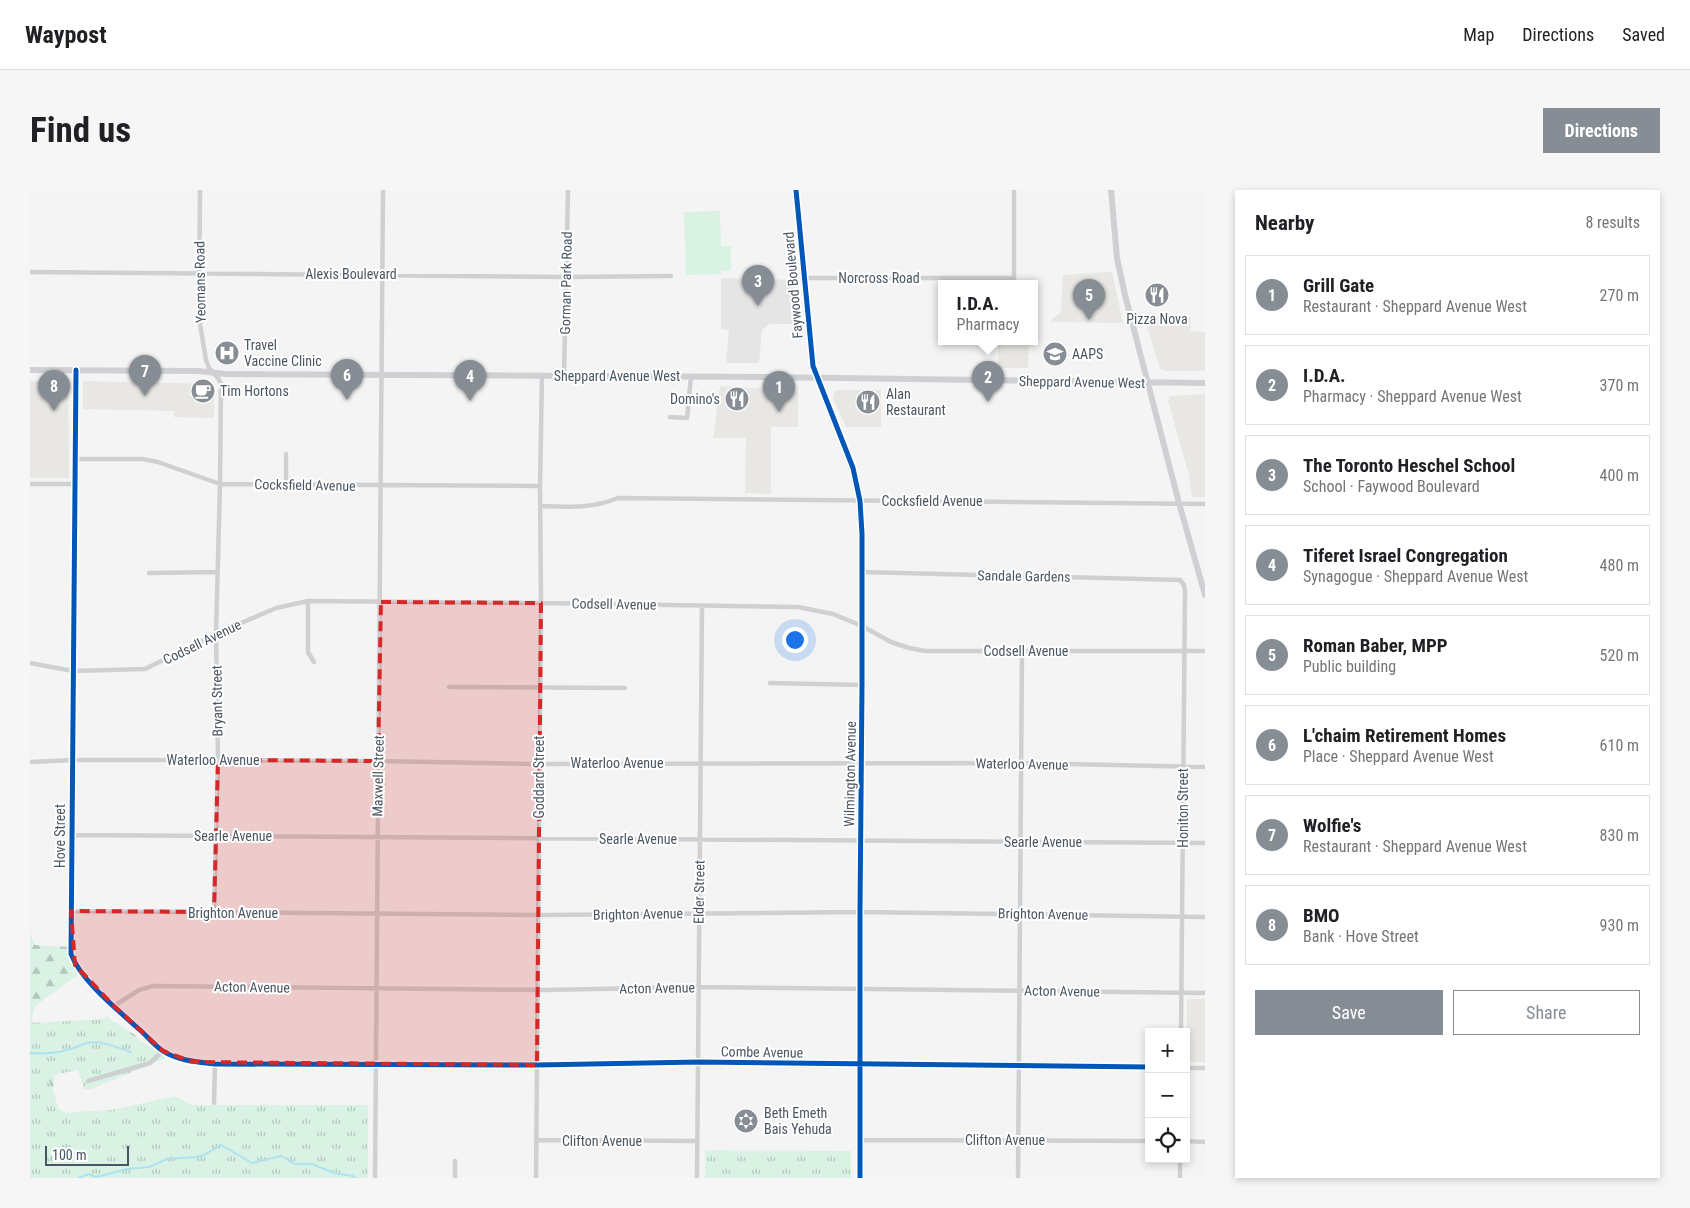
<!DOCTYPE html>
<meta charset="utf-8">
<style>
:root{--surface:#fff;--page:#f6f6f6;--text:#202124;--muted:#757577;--line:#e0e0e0;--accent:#868d94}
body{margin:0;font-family:"Roboto Condensed",sans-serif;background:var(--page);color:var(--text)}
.controls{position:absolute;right:15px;bottom:15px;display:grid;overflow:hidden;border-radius:0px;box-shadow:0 2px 8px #0003}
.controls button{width:45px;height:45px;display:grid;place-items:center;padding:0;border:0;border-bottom:1px solid var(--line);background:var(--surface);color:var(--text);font:25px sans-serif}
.scale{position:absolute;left:15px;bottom:12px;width:84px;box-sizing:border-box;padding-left:5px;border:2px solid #4a5661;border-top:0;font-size:14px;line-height:18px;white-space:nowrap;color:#4a5661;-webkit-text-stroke:4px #fff;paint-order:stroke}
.you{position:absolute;left:764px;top:449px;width:18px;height:18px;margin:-12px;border:4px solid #fff;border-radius:50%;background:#1a73e8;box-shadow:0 0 0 8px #1a73e833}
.badge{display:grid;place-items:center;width:32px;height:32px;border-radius:50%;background:var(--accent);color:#fff;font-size:16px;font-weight:700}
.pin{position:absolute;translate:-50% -41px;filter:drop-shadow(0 1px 2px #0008)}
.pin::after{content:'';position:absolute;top:26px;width:18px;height:15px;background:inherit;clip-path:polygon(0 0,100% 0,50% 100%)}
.popup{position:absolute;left:908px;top:90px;width:100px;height:65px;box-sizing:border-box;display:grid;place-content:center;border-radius:0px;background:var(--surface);filter:drop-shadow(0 1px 4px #0005);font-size:16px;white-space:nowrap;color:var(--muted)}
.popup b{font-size:19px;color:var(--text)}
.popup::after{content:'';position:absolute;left:50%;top:100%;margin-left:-10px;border:10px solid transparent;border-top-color:var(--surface)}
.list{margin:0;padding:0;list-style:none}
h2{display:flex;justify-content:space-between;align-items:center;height:65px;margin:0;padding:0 20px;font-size:21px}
h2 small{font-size:16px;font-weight:400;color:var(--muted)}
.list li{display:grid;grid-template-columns:32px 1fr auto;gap:15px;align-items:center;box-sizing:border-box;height:80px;margin:0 10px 10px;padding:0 10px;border:1px solid var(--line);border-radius:0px}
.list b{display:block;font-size:19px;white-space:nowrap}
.list p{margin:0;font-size:16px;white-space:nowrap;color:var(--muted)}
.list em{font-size:16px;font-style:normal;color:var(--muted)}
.actions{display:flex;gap:10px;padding:15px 20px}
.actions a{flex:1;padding:11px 0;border:1px solid var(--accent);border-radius:0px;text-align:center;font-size:18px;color:var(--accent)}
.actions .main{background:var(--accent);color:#fff}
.icon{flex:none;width:28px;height:28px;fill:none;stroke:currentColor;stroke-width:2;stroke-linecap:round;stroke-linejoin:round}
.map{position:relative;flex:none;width:1175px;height:988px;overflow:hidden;border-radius:0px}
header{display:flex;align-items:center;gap:30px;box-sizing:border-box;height:70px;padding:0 25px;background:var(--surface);border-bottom:1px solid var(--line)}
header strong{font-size:24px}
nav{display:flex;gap:28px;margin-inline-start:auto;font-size:18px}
.intro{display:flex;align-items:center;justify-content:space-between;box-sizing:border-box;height:120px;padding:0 30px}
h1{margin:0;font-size:35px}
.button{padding:12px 22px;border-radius:0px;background:var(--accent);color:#fff;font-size:18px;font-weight:700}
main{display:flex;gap:30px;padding:0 30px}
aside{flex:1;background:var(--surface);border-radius:0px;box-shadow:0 2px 8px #0003}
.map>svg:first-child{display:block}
</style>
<header>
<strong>Waypost</strong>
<nav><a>Map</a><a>Directions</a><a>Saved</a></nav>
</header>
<div class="intro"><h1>Find us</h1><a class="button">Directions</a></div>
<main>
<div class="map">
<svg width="1175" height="988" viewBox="0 0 1175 988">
<defs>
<pattern id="forest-firs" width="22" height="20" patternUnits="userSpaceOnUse" patternTransform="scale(1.25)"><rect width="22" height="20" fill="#d9f2e3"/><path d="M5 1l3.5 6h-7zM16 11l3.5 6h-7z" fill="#b2c7bb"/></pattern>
<pattern id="park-tufts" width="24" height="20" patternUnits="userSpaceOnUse" patternTransform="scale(1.25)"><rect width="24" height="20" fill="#d9f2e3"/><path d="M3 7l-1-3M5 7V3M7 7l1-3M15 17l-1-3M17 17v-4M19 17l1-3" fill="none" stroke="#b2c7bb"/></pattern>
</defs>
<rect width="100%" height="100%" fill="#f4f4f4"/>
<path fill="#e8e7e3" d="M1082,82L1093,133L1019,132L1031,122L1033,85Z
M1114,126L1161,127L1160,141L1175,142V181H1136L1130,179Z
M968,151H999L998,178H968Z
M0,191H38L39,288H0Z
M53,191L184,194V228L144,227V221L53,219Z
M690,196L768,201V237H741V304L715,303L716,248H683Z
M807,200H851V237H816L803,209L804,203Z
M1175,204V307H1162L1159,285L1138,211L1140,206Z
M1157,809H1175V872H1157Z"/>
<path fill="#e6e5e6" d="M691,88L764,90L768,134H740L732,140L729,173H696L699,140L691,139Z"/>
<path fill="#d9f2e3" d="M690,21L691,56H701V81H692V84L656,85L654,22Z"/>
<path fill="url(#forest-firs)" d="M0,743L5,755L39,757L40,770L49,784L5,816L1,832L27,839L74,830L77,825L79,829L105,845L114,860L36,875L26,879L23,899L28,918L46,931L0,930Z"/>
<path fill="url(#park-tufts)" d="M79,829L136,868L61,899H54L48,880L18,886L27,923L82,920L145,906L161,915H338V988H0V833Z
M675,960L821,961V988H675Z"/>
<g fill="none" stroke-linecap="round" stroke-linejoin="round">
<path stroke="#aee2f0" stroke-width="2" d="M0,863C12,864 28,863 40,859C46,858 52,854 58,853C72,850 88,858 101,862
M48,988L59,984L66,987L97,979L119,977L137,969L167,967L174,965L191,955L222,973L251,966L265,974H282L304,983L323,986L325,988"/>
<path stroke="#ced0d2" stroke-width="4.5" d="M170,0L169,128L176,170L179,178L188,188L191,194L190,294L186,444L188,570L184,722
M766,0L783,176L823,278L830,311L832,344V495L830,722V988
M0,82L537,87L641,86
M774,88H984V0
M46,180L41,764C51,791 89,821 110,840C118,847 125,856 133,861C148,871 168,872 185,874L507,875L668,872L1119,877
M534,185L538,0
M640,227L657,228L661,186
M256,264V295
M44,269H112L128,272L190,294L510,296
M0,294H44
M511,316C539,317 561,319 588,308L1175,314
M832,382L1150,390L1154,395L1155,401L1151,842
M119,383L187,382
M278,411V462L284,472
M0,473L43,481L115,479L186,444L246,418L278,411L511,413L768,417L803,424L832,436L861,452L879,458L895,461H1175
M740,493L832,495
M419,497L595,498
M0,572L42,570H188L348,571L501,574L992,573L1175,577
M41,645L1175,653
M41,721L514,725L830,722L1175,727
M84,816L109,800L123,796L516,800L668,797L1175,803
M1156,878H1175
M58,891L120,873L133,861
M184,913L185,874
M507,950L667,951
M830,950L1119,951
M1156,951L1175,952
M345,988L353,0
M425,988V971
M506,988L511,413L510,296L512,185
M667,988L672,416
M988,988L992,461
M1150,988V969"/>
<path stroke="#ced0d4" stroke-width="6" d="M1081,0L1087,68L1095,105L1149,313L1175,405
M0,180L168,181L196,184L735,187L1175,193"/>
<defs>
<path id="cycleway" d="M766,0L783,176L823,278L830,311L832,344V495L830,722V988
M46,180L41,764C51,791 89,821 110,840C118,847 125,856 133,861C148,871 168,872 185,874L507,875L668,872L1119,877"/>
</defs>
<use href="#cycleway" stroke="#fff" stroke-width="8"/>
<use href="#cycleway" stroke="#0057b8" stroke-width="5"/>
</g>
<path fill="#d62828" fill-opacity="0.2" stroke="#d62828" stroke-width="4" stroke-dasharray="10 6" stroke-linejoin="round" d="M351,412L511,413L507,875L163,872L133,861L84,816L45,775L41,721L184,722L188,570L348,571Z"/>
<defs>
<symbol id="restaurant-disc" viewBox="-11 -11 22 22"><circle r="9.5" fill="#868d94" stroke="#fff"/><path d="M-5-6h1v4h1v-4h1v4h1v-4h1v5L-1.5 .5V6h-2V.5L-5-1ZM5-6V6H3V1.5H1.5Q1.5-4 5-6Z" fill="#fff"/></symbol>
<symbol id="hospital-disc" viewBox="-11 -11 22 22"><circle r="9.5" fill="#868d94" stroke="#fff"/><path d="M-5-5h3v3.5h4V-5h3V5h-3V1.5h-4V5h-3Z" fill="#fff"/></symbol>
<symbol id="university-disc" viewBox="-11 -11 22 22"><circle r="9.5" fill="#868d94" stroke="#fff"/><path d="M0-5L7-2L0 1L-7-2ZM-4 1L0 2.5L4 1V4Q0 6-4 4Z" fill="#fff"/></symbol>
<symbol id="cafe-disc" viewBox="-11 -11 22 22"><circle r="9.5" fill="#868d94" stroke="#fff"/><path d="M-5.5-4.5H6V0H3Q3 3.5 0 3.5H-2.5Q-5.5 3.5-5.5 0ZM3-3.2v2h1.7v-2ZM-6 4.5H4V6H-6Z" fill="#fff"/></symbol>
<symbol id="synagogue-disc" viewBox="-11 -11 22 22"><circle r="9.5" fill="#868d94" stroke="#fff"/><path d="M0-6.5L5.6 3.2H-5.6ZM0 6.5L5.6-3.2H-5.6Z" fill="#fff"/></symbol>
</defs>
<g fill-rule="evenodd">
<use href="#restaurant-disc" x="1113" y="91" width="28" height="28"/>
<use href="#hospital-disc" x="183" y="149" width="28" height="28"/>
<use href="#university-disc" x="1011" y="150" width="28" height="28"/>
<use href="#cafe-disc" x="159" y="187" width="28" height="28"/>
<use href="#restaurant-disc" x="693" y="195" width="28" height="28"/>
<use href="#restaurant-disc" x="824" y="198" width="28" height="28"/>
<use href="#synagogue-disc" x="702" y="917" width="28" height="28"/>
</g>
<g text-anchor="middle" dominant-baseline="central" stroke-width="4" stroke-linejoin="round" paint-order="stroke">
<g font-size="14" fill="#4a5661" stroke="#fff">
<text x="321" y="84">Alexis Boulevard</text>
<text x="849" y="88">Norcross Road</text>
<text transform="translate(170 92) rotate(-91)">Yeomans Road</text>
<text transform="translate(536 93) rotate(-89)">Gorman Park Road</text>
<text transform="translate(763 95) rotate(-95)">Faywood Boulevard</text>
<text x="587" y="186">Sheppard Avenue West</text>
<text transform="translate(1052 192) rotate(1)">Sheppard Avenue West</text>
<text transform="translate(275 295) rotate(1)">Cocksfield Avenue</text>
<text x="902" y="311">Cocksfield Avenue</text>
<text transform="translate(994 386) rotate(1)">Sandale Gardens</text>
<text transform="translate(584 414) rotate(1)">Codsell Avenue</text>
<text transform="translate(172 452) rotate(-26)">Codsell Avenue</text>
<text x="996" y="461">Codsell Avenue</text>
<text transform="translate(187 511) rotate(-91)">Bryant Street</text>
<text x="183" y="570">Waterloo Avenue</text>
<text x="587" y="573">Waterloo Avenue</text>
<text transform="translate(992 574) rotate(1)">Waterloo Avenue</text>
<text transform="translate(820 584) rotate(-89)">Wilmington Avenue</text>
<text transform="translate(348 586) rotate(-89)">Maxwell Street</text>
<text transform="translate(509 587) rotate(-90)">Goddard Street</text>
<text transform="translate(1153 618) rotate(-90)">Honiton Street</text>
<text transform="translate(30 646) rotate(-90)">Hove Street</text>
<text x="203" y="646">Searle Avenue</text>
<text x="608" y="649">Searle Avenue</text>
<text x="1013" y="652">Searle Avenue</text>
<text transform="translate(669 702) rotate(-89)">Elder Street</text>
<text x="203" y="723">Brighton Avenue</text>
<text transform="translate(608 724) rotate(-1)">Brighton Avenue</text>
<text transform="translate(1013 724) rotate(1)">Brighton Avenue</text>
<text transform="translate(222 797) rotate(1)">Acton Avenue</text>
<text transform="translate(627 798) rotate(-1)">Acton Avenue</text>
<text transform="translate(1032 801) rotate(1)">Acton Avenue</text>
<text transform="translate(732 862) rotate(1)">Combe Avenue</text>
<text x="975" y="950">Clifton Avenue</text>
<text x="572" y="951">Clifton Avenue</text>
</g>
<g font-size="14" fill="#4a5661" stroke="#fff" text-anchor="start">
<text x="1127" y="129" text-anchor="middle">Pizza Nova</text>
<text x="214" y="155">Travel<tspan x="214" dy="16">Vaccine Clinic</tspan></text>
<text x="1042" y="164">AAPS</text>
<text x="190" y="201">Tim Hortons</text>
<text x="856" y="204">Alan<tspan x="856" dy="16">Restaurant</tspan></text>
<text x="690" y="209" text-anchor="end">Domino's</text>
<text x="734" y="923">Beth Emeth<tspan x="734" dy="16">Bais Yehuda</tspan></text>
</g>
</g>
</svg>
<div class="controls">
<button>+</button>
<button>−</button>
<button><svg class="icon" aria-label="locate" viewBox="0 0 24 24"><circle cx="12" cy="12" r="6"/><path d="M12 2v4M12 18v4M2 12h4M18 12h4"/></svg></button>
</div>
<div class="scale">100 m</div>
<div class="you"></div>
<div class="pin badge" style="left:749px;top:222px">1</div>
<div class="pin badge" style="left:958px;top:212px">2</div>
<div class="popup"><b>I.D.A.</b>Pharmacy</div>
<div class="pin badge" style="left:728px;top:116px">3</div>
<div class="pin badge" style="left:440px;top:211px">4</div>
<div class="pin badge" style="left:1059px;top:130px">5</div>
<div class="pin badge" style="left:317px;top:210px">6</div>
<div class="pin badge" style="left:115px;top:206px">7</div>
<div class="pin badge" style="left:24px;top:221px">8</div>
</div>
<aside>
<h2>Nearby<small>8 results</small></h2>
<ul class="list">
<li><span class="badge">1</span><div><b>Grill Gate</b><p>Restaurant · Sheppard Avenue West</p></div><em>270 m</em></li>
<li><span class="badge">2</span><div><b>I.D.A.</b><p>Pharmacy · Sheppard Avenue West</p></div><em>370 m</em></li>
<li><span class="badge">3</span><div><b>The Toronto Heschel School</b><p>School · Faywood Boulevard</p></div><em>400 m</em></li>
<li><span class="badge">4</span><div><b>Tiferet Israel Congregation</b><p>Synagogue · Sheppard Avenue West</p></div><em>480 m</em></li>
<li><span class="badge">5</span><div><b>Roman Baber, MPP</b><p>Public building</p></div><em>520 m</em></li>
<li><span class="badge">6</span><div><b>L'chaim Retirement Homes</b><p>Place · Sheppard Avenue West</p></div><em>610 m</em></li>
<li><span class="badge">7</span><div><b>Wolfie's</b><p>Restaurant · Sheppard Avenue West</p></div><em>830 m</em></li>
<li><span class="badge">8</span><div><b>BMO</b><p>Bank · Hove Street</p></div><em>930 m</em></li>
</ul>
<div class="actions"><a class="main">Save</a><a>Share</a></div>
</aside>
</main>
